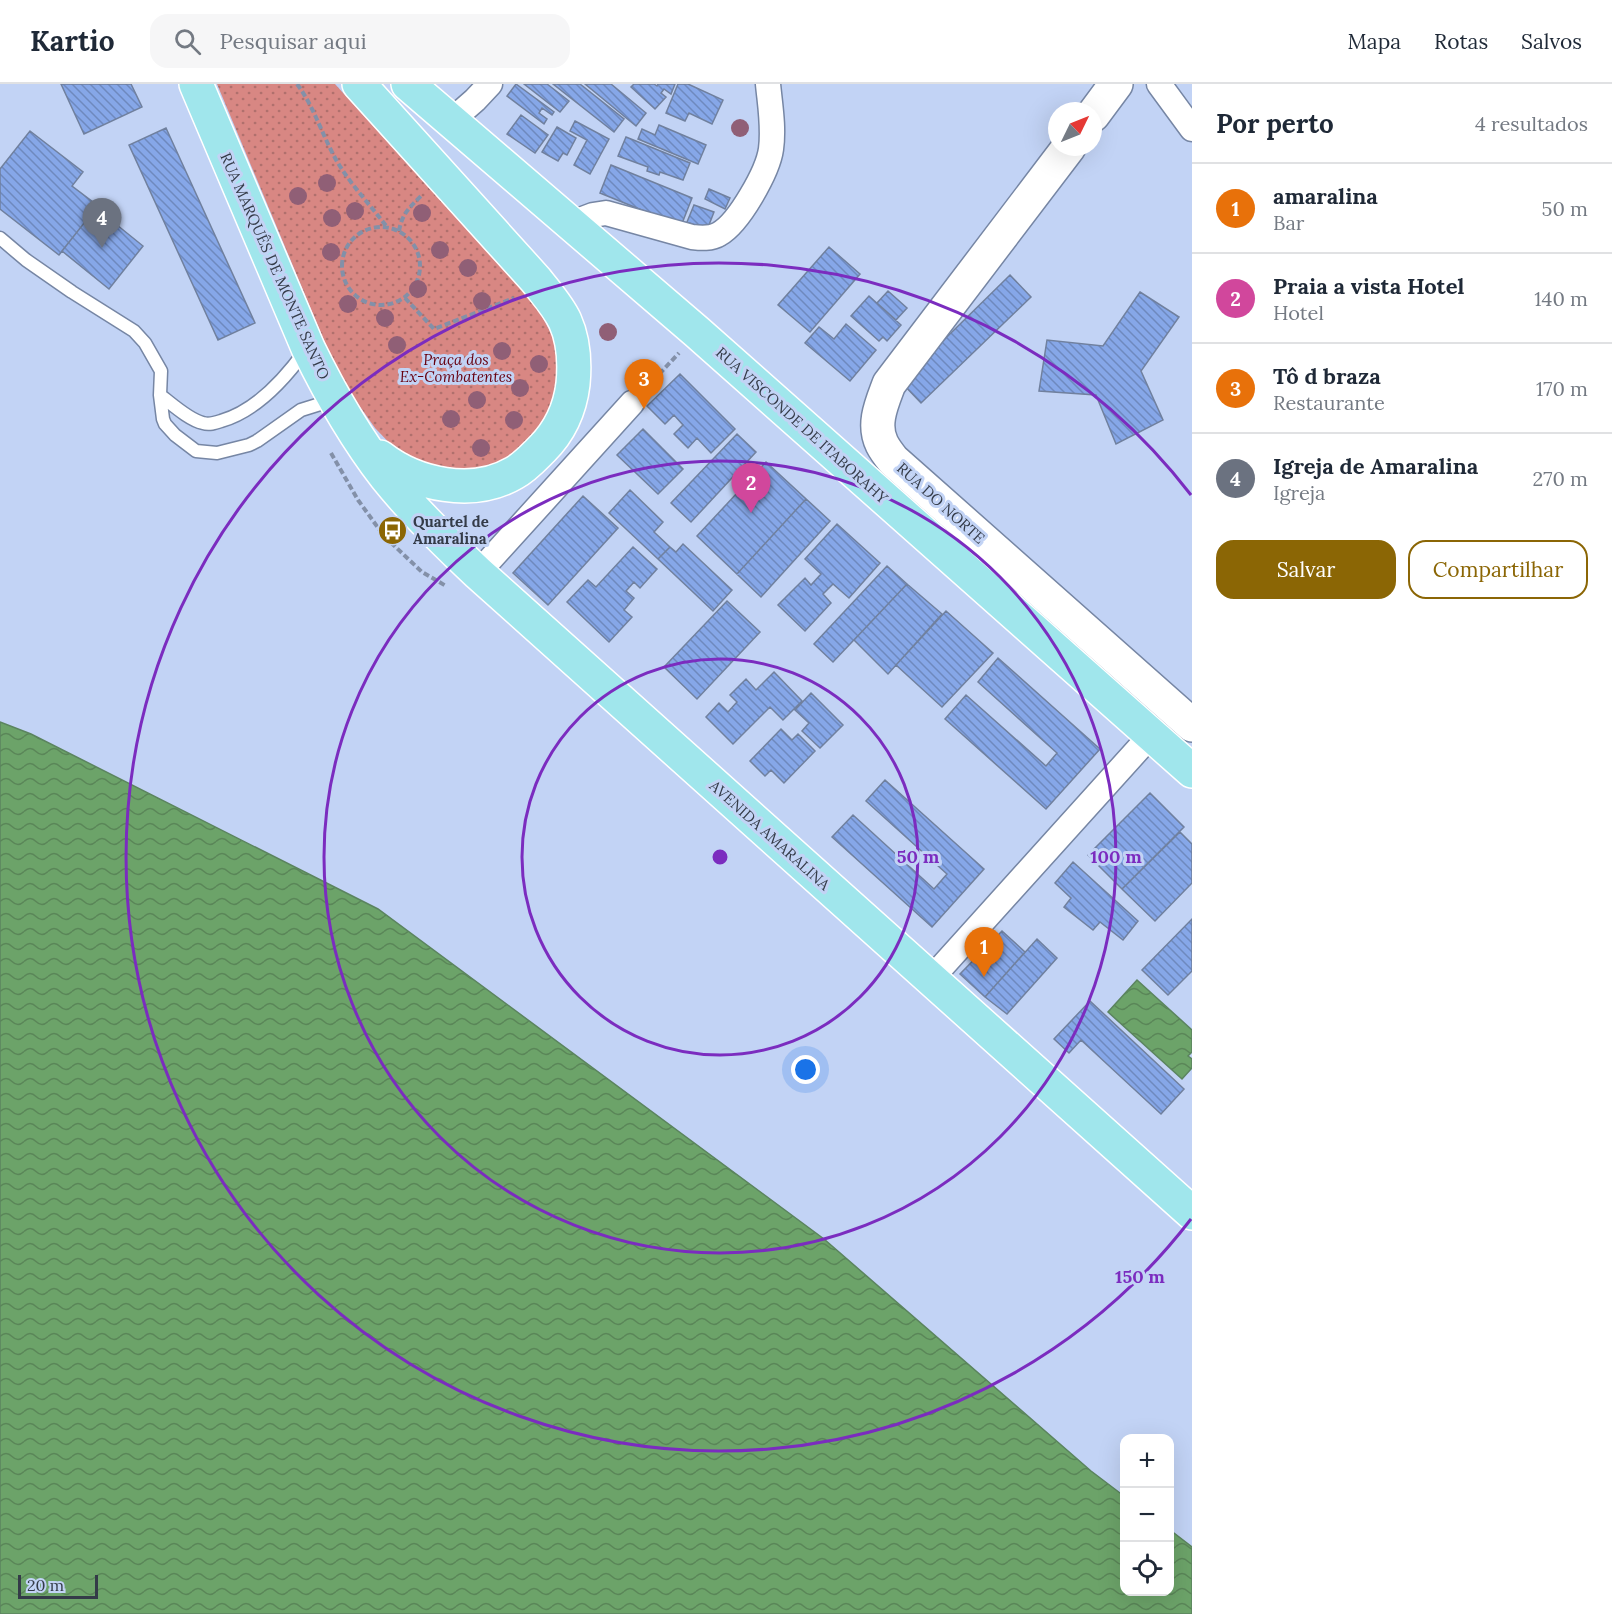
<!DOCTYPE html>
<html lang="pt">
<meta charset="utf-8">
<style>
:root{--surface:#fff;--page:#f6f6f7;--text:#1f2937;--muted:#747a83;--line:#e0e1e3;--accent:#8b6605}
body{margin:0;font-family:Lora,serif;background:var(--page);color:var(--text)}
.controls{position:absolute;right:18px;bottom:18px;display:grid;overflow:hidden;border-radius:12px;box-shadow:0 6px 24px #0002}
.controls button{width:54px;height:54px;display:grid;place-items:center;padding:0;border:0;border-bottom:2px solid var(--line);background:var(--surface);color:var(--text);font:30px sans-serif}
.compass{position:absolute;left:1048px;top:18px;width:54px;height:54px;border-radius:50%;background:var(--surface);box-shadow:0 6px 24px #0002;rotate:47deg}
.scale{position:absolute;left:18px;bottom:15px;width:80px;box-sizing:border-box;padding-left:6px;border:3px solid #343b48;border-top:0;font-size:16px;line-height:21px;white-space:nowrap;color:#343b48;-webkit-text-stroke:4px #c2d3f5;paint-order:stroke}
.you{position:absolute;left:806px;top:986px;width:21px;height:21px;margin:-15px;border:4px solid #fff;border-radius:50%;background:#1a73e8;box-shadow:0 0 0 9px #1a73e833}
.badge{display:grid;place-items:center;width:39px;height:39px;border-radius:50%;background:var(--accent);color:#fff;font-size:20px;font-weight:700}
.pin{position:absolute;translate:-50% -50px;filter:drop-shadow(0 2px 3px #0008)}
.pin::after{content:'';position:absolute;top:32px;width:21px;height:18px;background:inherit;clip-path:polygon(0 0,100% 0,50% 100%)}
.list{margin:0;padding:0;list-style:none}
h2{display:flex;justify-content:space-between;align-items:center;height:78px;margin:0;padding:0 24px;font-size:26px}
h2 small{font-size:20px;font-weight:400;color:var(--muted)}
.list li{display:grid;grid-template-columns:39px 1fr auto;gap:18px;align-items:center;box-sizing:border-box;height:90px;padding:0 24px;border-top:2px solid var(--line)}
.list b{display:block;font-size:22px;white-space:nowrap}
.list p{margin:0;font-size:20px;white-space:nowrap;color:var(--muted)}
.list em{font-size:20px;font-style:normal;color:var(--muted)}
.actions{display:flex;gap:12px;padding:18px 24px}
.actions a{flex:1;padding:14px 0;border:2px solid var(--accent);border-radius:18px;text-align:center;font-size:21px;color:var(--accent)}
.actions .main{background:var(--accent);color:#fff}
.icon{flex:none;width:33px;height:33px;fill:none;stroke:currentColor;stroke-width:2;stroke-linecap:round;stroke-linejoin:round}
.map{position:relative;flex:none;width:1192px;height:1530px;overflow:hidden}
header{display:flex;align-items:center;gap:36px;box-sizing:border-box;height:84px;padding:0 30px;background:var(--surface);border-bottom:2px solid var(--line)}
header strong{font-size:28px}
nav{display:flex;gap:33px;margin-inline-start:auto;font-size:21px}
.search{width:420px;height:54px;background:var(--page);display:flex;align-items:center;gap:15px;box-sizing:border-box;padding:0 21px;border-radius:18px;color:var(--muted);font-size:22px}
main{display:flex}
aside{flex:1;background:var(--surface)}
.map>svg:first-child{display:block}
</style>
<header>
<strong>Kartio</strong>
<div class="search"><svg class="icon" aria-label="search" viewBox="0 0 24 24"><circle cx="10" cy="10" r="6"/><path d="M15 15l6 6"/></svg>Pesquisar aqui</div>
<nav><a>Mapa</a><a>Rotas</a><a>Salvos</a></nav>
</header>
<main>
<div class="map">
<svg width="1192" height="1530" viewBox="0 0 1192 1530">
<defs>
<pattern id="grass-dots" width="8" height="8" patternUnits="userSpaceOnUse" patternTransform="scale(1.5)"><rect width="8" height="8" fill="#d88783"/><path d="M2 2h.1M6 6h.1" fill="none" stroke="#b0706d" stroke-width="1.8" stroke-linecap="round"/></pattern>
<pattern id="water-waves" width="16" height="10" patternUnits="userSpaceOnUse" patternTransform="scale(1.5)"><rect width="16" height="10" fill="#6ca369"/><path d="M0 5q4-4 8 0t8 0" fill="none" stroke="#5a8658"/></pattern>
<pattern id="building-back-hatch" width="6" height="6" patternUnits="userSpaceOnUse" patternTransform="scale(1.5)"><rect width="6" height="6" fill="#86a7e8"/><path d="M-1 5l2 2M0 0l6 6M5-1l2 2" fill="none" stroke="#6e89be"/></pattern>
</defs>
<rect width="100%" height="100%" fill="#c2d3f5"/>
<path fill="url(#grass-dots)" d="M217,0H335L537,223L554,255L559,285L556,311L546,335L529,358L506,374L482,385L452,388L400,370L375,344L351,310L331,273Z"/>
<path fill="url(#water-waves)" stroke="#5b845f" stroke-width="1.5" d="M0,638L31,650L378,825L824,1155L1091,1387L1124,1412V1508H1170V1446L1192,1463V1530H0Z
M1137,896L1192,946V968L1188,972L1192,975V984L1182,995L1108,928Z"/>
<path fill="url(#building-back-hatch)" stroke="#70809e" stroke-width="1.5" d="M61,0H131L142,23L84,50Z
M516,0L554,28L552,31L542,24L539,29L547,35L544,40L507,12Z
M524,0H547L569,17L560,28Z
M553,0H580L624,35L614,48Z
M585,0H611L646,29L636,42Z
M634,0H654L657,2L658,0H675L671,10L664,5L661,9L666,13L655,25L631,3Z
M678,0H688L723,16L712,40L689,29L685,37L666,29Z
M521,31L548,51L535,69L507,50Z
M575,37L609,55L590,90L574,81L587,56L570,47Z
M659,41L706,61L698,80L638,55L642,45L655,51Z
M557,43L576,54L567,71L563,69L558,77L542,68Z
M166,44L255,239L218,256L129,61Z
M30,47L83,88L72,102L97,121L96,124L59,171L0,125V85Z
M626,53L690,79L683,96L660,88L659,91L647,87L648,83L618,72Z
M611,81L692,114L681,142L600,109Z
M709,105L730,114L725,125L705,115Z
M694,121L714,128L707,146L687,138Z
M96,124L143,162L109,205L62,167Z
M829,163L860,190L810,248L778,221Z
M1010,191L1031,213L921,319L901,298Z
M888,207L907,224L896,236L877,219Z
M1140,208L1179,233L1141,287L1163,336L1116,360L1096,311L1039,307L1047,256L1103,262Z
M869,212L901,241L887,257L883,253L879,257L851,232Z
M846,240L876,266L850,297L805,259L819,243L834,255Z
M680,290L735,345L711,369L697,354L688,364L674,350L683,341L674,331L665,340L647,322Z
M643,345L683,385L658,410L617,371Z
M737,350L756,368L691,438L671,419Z
M766,378L830,437L761,513L697,452Z
M766,378L806,415L737,490L697,452Z
M630,406L663,438L654,448L670,463L658,475L609,429Z
M583,412L618,444L548,521L513,489Z
M837,440L880,479L849,514L833,500L823,510L831,519L805,547L778,521L805,494L811,501L821,490L805,475Z
M683,460L732,506L713,527L658,475L670,463L676,468Z
M633,463L657,485L640,504L634,498L626,507L634,514L624,526L632,533L609,558L567,518L588,496L596,503Z
M887,482L907,500L833,578L814,560Z
M907,500L942,530L888,590L854,556Z
M727,517L760,548L697,615L664,583Z
M946,527L993,569L942,623L896,581Z
M998,574L1100,665L1046,725L945,635L966,611L1046,682L1057,669L978,598Z
M774,588L802,617L783,636L770,623L733,660L706,633L719,619L728,628L737,618L730,611L746,595L756,606Z
M811,609L843,641L820,664L802,647L809,639L795,626Z
M781,645L792,656L798,650L815,667L784,699L771,686L765,692L750,677Z
M885,696L984,785L932,843L832,753L853,731L934,805L947,790L866,717Z
M1150,709L1184,743L1122,805L1088,771Z
M1180,748L1192,760V799L1155,837L1122,805Z
M1073,778L1138,837L1123,856L1100,838L1093,846L1064,823L1071,814L1055,799Z
M1192,835V887L1168,911L1142,886Z
M1002,847L1025,868L985,913L960,890Z
M1037,855L1057,874L1007,930L985,913Z
M1090,917L1184,1005L1161,1030L1081,956L1069,969L1054,955Z"/>
<g fill="none" stroke-linecap="round" stroke-linejoin="round">
<defs>
<path id="lane" d="M0,154L26,176L72,208L134,247L145,259L161,287L160,311L163,335L165,340L175,351L196,367L217,369L249,361L257,357L301,326L333,316
M160,311C172,320 189,336 203,339C209,341 215,339 221,337C256,327 284,296 305,267"/>
<path id="street" d="M1159,0L1192,45
M451,37L475,16L490,0
M572,139L593,131L606,129L692,153C701,154 711,155 719,150C739,139 768,87 771,65C774,43 770,21 768,0
M478,489L632,319
M930,896L1151,651"/>
<path id="secondary" d="M1093,31L1116,0
M1069,63L889,300C882,319 872,340 882,360C885,366 889,371 893,376L1192,641"/>
<path id="primary" d="M196,0L308,264C330,309 355,353 386,393C414,428 446,459 478,489L1192,1129
M359,0L536,196C546,209 558,222 565,237C574,257 575,279 573,300C570,325 560,347 542,365C533,374 525,383 514,389C473,413 416,401 380,373
M408,0L697,248L1192,687"/>
</defs>
<use href="#lane" stroke="#7686a4" stroke-width="15"/>
<use href="#street" stroke="#7686a4" stroke-width="27"/>
<use href="#secondary" stroke="#7686a4" stroke-width="36"/>
<use href="#primary" stroke="#fff" stroke-width="36"/>
<path stroke="#8390a8" stroke-width="4" stroke-dasharray="6 3" stroke-linecap="butt" d="M297,0C315,24 323,54 338,79C352,102 371,122 387,143
M342 182a39 39 0 1 1 78 0a39 39 0 1 1-78 0Z
M399,147C402,130 409,124 421,112
M405,214L434,245L514,214
M647,303L679,269
M331,369L358,416L384,452L422,488L446,502"/>
<use href="#lane" stroke="#fff" stroke-width="12"/>
<use href="#street" stroke="#fff" stroke-width="24"/>
<use href="#secondary" stroke="#fff" stroke-width="33"/>
<use href="#primary" stroke="#a0e6ec" stroke-width="33"/>
</g>
<g fill="#905f76">
<circle cx="740" cy="44" r="9"/>
<circle cx="327" cy="99" r="9"/>
<circle cx="298" cy="112" r="9"/>
<circle cx="355" cy="127" r="9"/>
<circle cx="422" cy="129" r="9"/>
<circle cx="332" cy="134" r="9"/>
<circle cx="440" cy="166" r="9"/>
<circle cx="331" cy="168" r="9"/>
<circle cx="468" cy="184" r="9"/>
<circle cx="418" cy="205" r="9"/>
<circle cx="482" cy="217" r="9"/>
<circle cx="348" cy="220" r="9"/>
<circle cx="385" cy="234" r="9"/>
<circle cx="608" cy="248" r="9"/>
<circle cx="397" cy="261" r="9"/>
<circle cx="502" cy="267" r="9"/>
<circle cx="539" cy="280" r="9"/>
<circle cx="520" cy="304" r="9"/>
<circle cx="477" cy="316" r="9"/>
<circle cx="451" cy="335" r="9"/>
<circle cx="514" cy="336" r="9"/>
<circle cx="481" cy="364" r="9"/>
</g>
<g fill="none" stroke="#7b2cbf" stroke-width="3">
<circle cx="720" cy="773" r="198"/>
<circle cx="720" cy="773" r="396"/>
<path d="M1191 1135A594 594 0 1 1 1191 411"/>
</g>
<defs>
<symbol id="bus-disc" viewBox="-11 -11 22 22"><circle r="9.5" fill="#8b6605" stroke="#c2d3f5"/><path d="M-5-6H5V4H4V6H2V4H-2V6H-4V4H-5ZM-3.5-4V0h7V-4ZM-3.5 1.2v1.5H-2V1.2ZM2 1.2v1.5H3.5V1.2Z" fill="#fff"/></symbol>
</defs>
<g fill-rule="evenodd">
<use href="#bus-disc" x="376" y="430" width="33" height="33"/>
</g>
<g text-anchor="middle" dominant-baseline="central" stroke-width="6" stroke-linejoin="round" paint-order="stroke">
<g font-size="15" fill="#343b48" stroke="#c2d3f5">
<text transform="translate(275 182) rotate(66)">RUA MARQUÊS DE MONTE SANTO</text>
<text transform="translate(802 341) rotate(42)">RUA VISCONDE DE ITABORAHY</text>
<text transform="translate(941 419) rotate(42)">RUA DO NORTE</text>
<text transform="translate(770 751) rotate(42)">AVENIDA AMARALINA</text>
</g>
<g font-size="15" font-style="italic" fill="#67000f" stroke="#c2d3f5">
<text x="456" y="275">Praça dos<tspan x="456" dy="17">Ex-Combatentes</tspan></text>
</g>
<g font-size="15" font-weight="bold" fill="#343b48" stroke="#c2d3f5" text-anchor="start">
<text x="413" y="437">Quartel de<tspan x="413" dy="17">Amaralina</tspan></text>
</g>
</g>
<circle cx="720" cy="773" r="9" fill="#7b2cbf" stroke="#c2d3f5" stroke-width="3"/>
<g font-size="18" text-anchor="middle" font-weight="bold" fill="#7b2cbf" stroke="#c2d3f5" stroke-width="6" stroke-linejoin="round" paint-order="stroke">
<text x="918" y="779">50 m</text>
<text x="1116" y="779">100 m</text>
<text x="1140" y="1199">150 m</text>
</g>
</svg>
<div class="controls">
<button>+</button>
<button>−</button>
<button><svg class="icon" aria-label="locate" viewBox="0 0 24 24"><circle cx="12" cy="12" r="6"/><path d="M12 2v4M12 18v4M2 12h4M18 12h4"/></svg></button>
</div>
<svg class="compass" viewBox="-18 -18 36 36"><path d="M0-13l5 13h-10z" fill="#e53935"/><path d="M0 13l5-13h-10z" fill="#747a83"/></svg>
<div class="scale">20 m</div>
<div class="you"></div>
<div class="pin badge" style="left:984px;top:893px;background:#e8710a">1</div>
<div class="pin badge" style="left:751px;top:429px;background:#d1479c">2</div>
<div class="pin badge" style="left:644px;top:325px;background:#e8710a">3</div>
<div class="pin badge" style="left:102px;top:164px;background:#6b7280">4</div>
</div>
<aside>
<h2>Por perto<small>4 resultados</small></h2>
<ul class="list">
<li><span class="badge" style="background:#e8710a">1</span><div><b>amaralina</b><p>Bar</p></div><em>50 m</em></li>
<li><span class="badge" style="background:#d1479c">2</span><div><b>Praia a vista Hotel</b><p>Hotel</p></div><em>140 m</em></li>
<li><span class="badge" style="background:#e8710a">3</span><div><b>Tô d braza</b><p>Restaurante</p></div><em>170 m</em></li>
<li><span class="badge" style="background:#6b7280">4</span><div><b>Igreja de Amaralina</b><p>Igreja</p></div><em>270 m</em></li>
</ul>
<div class="actions"><a class="main">Salvar</a><a>Compartilhar</a></div>
</aside>
</main>
